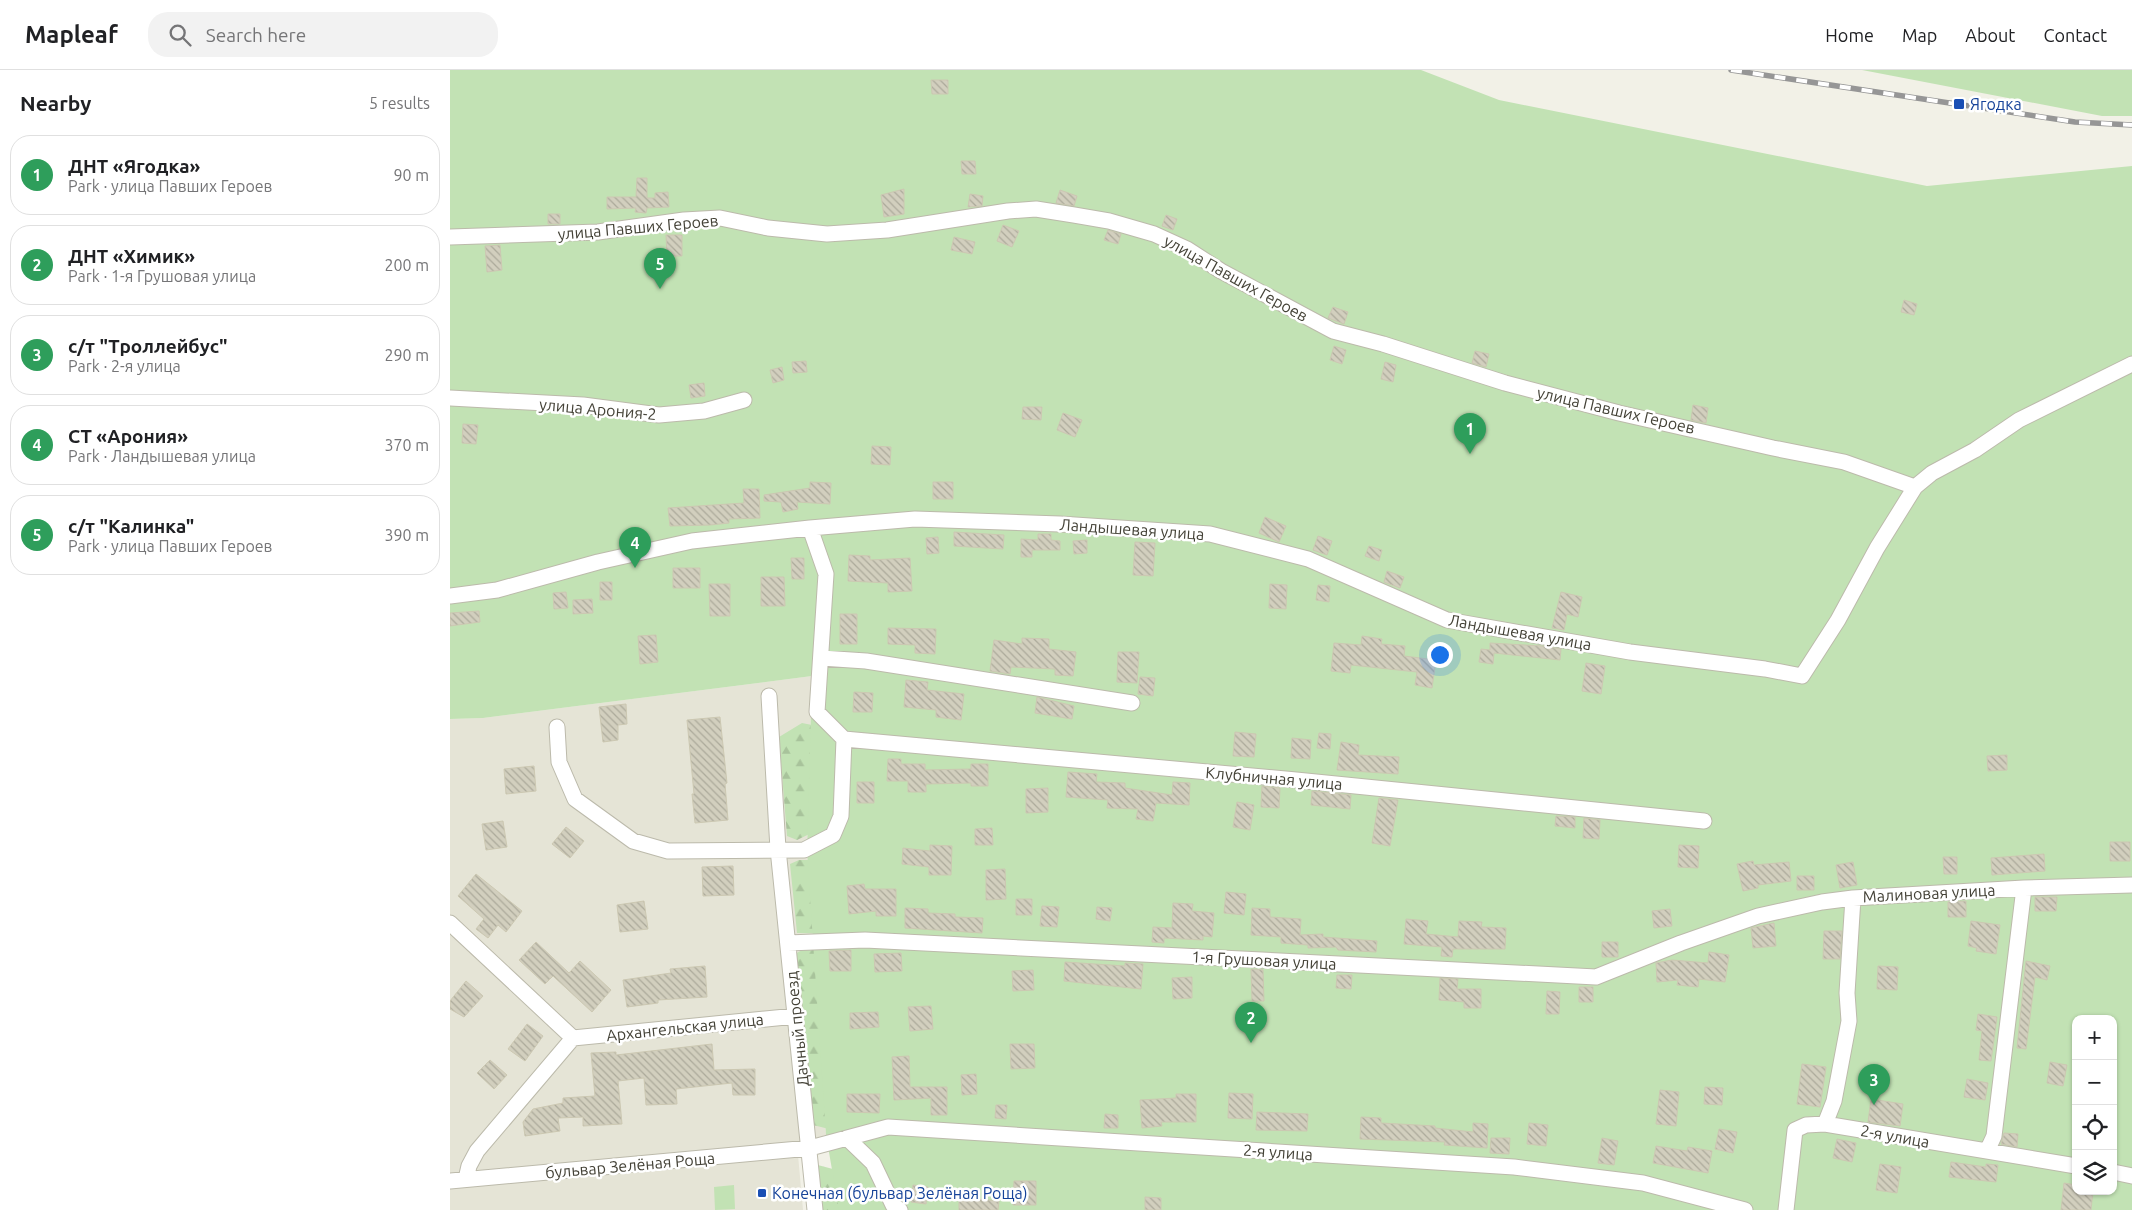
<!DOCTYPE html>
<meta charset="utf-8">
<style>
:root{--surface:#fff;--page:#f2f2f2;--text:#202124;--muted:#757577;--line:#e0e0e0;--accent:#e3742d}
body{margin:0;font-family:Ubuntu,sans-serif;background:var(--page);color:var(--text)}
.controls{position:absolute;right:15px;bottom:15px;display:grid;overflow:hidden;border-radius:10px;box-shadow:0 1px 4px #0004}
.controls button{width:45px;height:45px;display:grid;place-items:center;padding:0;border:0;border-bottom:1px solid var(--line);background:var(--surface);color:var(--text);font:25px sans-serif}
.you{position:absolute;left:989px;top:584px;width:18px;height:18px;margin:-12px;border:4px solid #fff;border-radius:50%;background:#1a73e8;box-shadow:0 0 0 8px #1a73e833}
.badge{display:grid;place-items:center;width:32px;height:32px;border-radius:50%;background:var(--accent);color:#fff;font-size:16px;font-weight:700}
.pin{position:absolute;translate:-50% -41px;filter:drop-shadow(0 1px 2px #0008)}
.pin::after{content:'';position:absolute;top:26px;width:18px;height:15px;background:inherit;clip-path:polygon(0 0,100% 0,50% 100%)}
.list{margin:0;padding:0;list-style:none}
h2{display:flex;justify-content:space-between;align-items:center;height:65px;margin:0;padding:0 20px;font-size:21px}
h2 small{font-size:16px;font-weight:400;color:var(--muted)}
.list li{display:grid;grid-template-columns:32px 1fr auto;gap:15px;align-items:center;box-sizing:border-box;height:80px;margin:0 10px 10px;padding:0 10px;border:1px solid var(--line);border-radius:20px}
.list b{display:block;font-size:19px;white-space:nowrap}
.list p{margin:0;font-size:16px;white-space:nowrap;color:var(--muted)}
.list em{font-size:16px;font-style:normal;color:var(--muted)}
.icon{flex:none;width:28px;height:28px;fill:none;stroke:currentColor;stroke-width:2;stroke-linecap:round;stroke-linejoin:round}
.map{position:relative;flex:none;width:1682px;height:1140px;overflow:hidden}
header{display:flex;align-items:center;gap:30px;box-sizing:border-box;height:70px;padding:0 25px;background:var(--surface);border-bottom:1px solid var(--line)}
header strong{font-size:24px}
nav{display:flex;gap:28px;margin-inline-start:auto;font-size:18px}
.search{width:350px;height:45px;background:var(--page);display:flex;align-items:center;gap:12px;box-sizing:border-box;padding:0 18px;border-radius:20px;color:var(--muted);font-size:19px}
main{display:flex}
aside{flex:1;background:var(--surface)}
.map>svg:first-child{display:block}
</style>
<header>
<strong>Mapleaf</strong>
<div class="search"><svg class="icon" aria-label="search" viewBox="0 0 24 24"><circle cx="10" cy="10" r="6"/><path d="M15 15l6 6"/></svg>Search here</div>
<nav><a>Home</a><a>Map</a><a>About</a><a>Contact</a></nav>
</header>
<main>
<aside>
<h2>Nearby<small>5 results</small></h2>
<ul class="list">
<li><span class="badge" style="background:#2e9e5b">1</span><div><b>ДНТ «Ягодка»</b><p>Park · улица Павших Героев</p></div><em>90 m</em></li>
<li><span class="badge" style="background:#2e9e5b">2</span><div><b>ДНТ «Химик»</b><p>Park · 1-я Грушовая улица</p></div><em>200 m</em></li>
<li><span class="badge" style="background:#2e9e5b">3</span><div><b>с/т &quot;Троллейбус&quot;</b><p>Park · 2-я улица</p></div><em>290 m</em></li>
<li><span class="badge" style="background:#2e9e5b">4</span><div><b>СТ «Арония»</b><p>Park · Ландышевая улица</p></div><em>370 m</em></li>
<li><span class="badge" style="background:#2e9e5b">5</span><div><b>с/т &quot;Калинка&quot;</b><p>Park · улица Павших Героев</p></div><em>390 m</em></li>
</ul>
</aside>
<div class="map">
<svg width="1682" height="1140" viewBox="0 0 1682 1140">
<defs>
<pattern id="forest-firs" width="22" height="20" patternUnits="userSpaceOnUse" patternTransform="scale(1.25)"><rect width="22" height="20" fill="#c2e2b4"/><path d="M5 1l3.5 6h-7zM16 11l3.5 6h-7z" fill="#a8c39b"/></pattern>
<pattern id="building-back-hatch" width="6" height="6" patternUnits="userSpaceOnUse" patternTransform="scale(1.25)"><rect width="6" height="6" fill="#d2cfbe"/><path d="M-1 5l2 2M0 0l6 6M5-1l2 2" fill="none" stroke="#acaa9b"/></pattern>
</defs>
<rect width="100%" height="100%" fill="#f2f1e7"/>
<path fill="#e5e4d6" d="M362,606L357,782L376,1065L354,1071L0,1105V649L33,648Z
M348,1085L353,1140H0V1118Z"/>
<path fill="url(#forest-firs)" d="M352,653L362,655L378,755L347,770L337,766L329,667Z
M349,790H362L384,864L347,863L340,794Z
M372,879L379,1059L359,1054L345,884L352,880Z
M364,1094L413,1107L422,1140H365Z"/>
<path fill="#c2e2b4" fill-rule="evenodd" d="M0,0H971L1049,30L1477,116L1682,96V1140H389L376,1065L357,782L362,606L33,648L0,649ZM1626,949H1663V1121H1626Z
M1412,0H1682V46H1652Z
M284,1115L285,1139L265,1140L264,1117Z"/>
<path fill="url(#building-back-hatch)" stroke="#ccc8b2" d="M481,10H498V24H482Z
M511,91H525L526,104H512Z
M187,108H197V128H205V123L218,122L219,137L197,138L196,143L185,142L186,138L157,139V127H186Z
M454,119V144L434,147L431,125Z
M610,120L627,126L624,136L606,133Z
M520,124L533,126L532,136L518,137Z
M98,144H110V154H98Z
M716,145L727,149L723,160L712,156Z
M553,155L569,161L562,177L547,171Z
M658,160L671,164L668,174L654,170Z
M216,165H232V186H217Z
M504,167L525,172L522,184L501,180Z
M50,175L52,200L37,202L35,176Z
M1454,230L1467,234L1464,245L1451,242Z
M883,237L898,242L894,254L878,248Z
M884,276L896,280L892,294L880,290Z
M1025,281L1039,284L1036,297L1022,293Z
M356,291L357,302L343,303L342,292Z
M935,292L946,295L943,312L931,309Z
M332,297L334,310L323,313L320,300Z
M254,313L255,326L241,328L239,315Z
M1243,335L1258,338L1256,353L1241,350Z
M573,337H592L591,350L572,349Z
M613,343L632,350L625,367L607,360Z
M13,354L28,355L26,374L12,373Z
M422,376L441,377L440,395L421,394Z
M360,412L381,413L380,434L347,432L348,439L333,442L331,432L314,431V425L360,418Z
M483,412H503V429H483Z
M293,419H309L310,448L279,449V453L260,455L220,456L218,438L294,433Z
M815,447L836,456L829,472L809,463Z
M504,462L554,465L553,479L504,476Z
M588,464H601V470L610,471V480H582V487H571V469L588,470Z
M868,466L882,471L877,485L863,480Z
M488,467L489,483L477,484L476,468Z
M637,470V483L624,484L623,471Z
M685,472L705,473L703,506L683,505Z
M919,476L932,480L929,491L915,486Z
M399,485L420,486V490L460,488L462,521L438,522V513L398,511Z
M341,488H354V509H342Z
M223,498H250V518H223Z
M937,501L954,507L950,518L934,512Z
M311,507H334L335,536H311Z
M150,512H162V530H150Z
M259,514H280V546H260Z
M820,514L837,515L836,539L819,538Z
M868,515L880,516L879,532L866,530Z
M116,522L118,538L104,539L103,523Z
M1111,522L1132,527L1128,547L1117,544L1114,560L1102,558Z
M142,529L143,543L123,544V530Z
M29,541L30,552L0,556V543Z
M390,544H407V574H390Z
M438,558L486,559L485,584L465,583V575L438,574Z
M206,565L208,592L190,594L188,566Z
M912,566L932,569L931,574L955,576L954,586L986,590L982,618L965,615L967,602L901,595L900,603L881,601L884,573L911,575Z
M572,568L599,569V579L626,582L623,606L605,605V599L561,597L560,604L540,601L544,570L572,574Z
M1040,573L1092,576L1111,579L1110,590L1044,583L1043,594L1029,592L1031,579L1040,580Z
M668,582H689L687,613L667,612Z
M1136,593L1155,596L1151,624L1132,621Z
M690,607L705,608L703,626L688,624Z
M456,610L478,612L477,620L514,624L511,650L486,647V640L454,637Z
M404,622L423,623L422,642H403Z
M587,627L624,636L622,649L585,643Z
M176,634L177,654L168,655V670L153,672L149,637Z
M270,647L277,713L275,714L278,750L245,753L242,724H244L237,650Z
M785,662L806,664L804,687L783,686Z
M869,663L881,664L880,679L867,678Z
M842,668L861,670L860,689L841,688Z
M891,672L909,675L908,685L949,687L948,704L887,700Z
M1557,685V700L1538,701L1537,686Z
M438,689H451V694H475V700L521,699V694H538V716H521V713L476,714V722H458V711H437Z
M84,696L86,721L56,724L54,699Z
M618,702L647,704L646,712L675,713V718L722,725L723,712L740,713L739,735L706,733L703,751L686,749L688,739L657,738L658,730L616,727Z
M407,712H424V733H407Z
M812,716L830,718L829,738L811,737Z
M598,718V742L576,743V719Z
M862,721L901,725L900,739L861,735Z
M929,728L948,730L940,776L922,773Z
M787,732L804,735L800,760L783,757Z
M1106,746L1125,747V758L1105,756Z
M1134,748L1150,750L1149,769L1133,768Z
M53,751L57,777L36,780L32,754Z
M116,757L134,771L120,788L102,774Z
M542,758L543,775H525V759Z
M1660,772H1680V791H1660Z
M480,775L502,776L501,805H479V797L452,794L453,778L480,781Z
M1229,775L1249,776L1248,798L1228,797Z
M1594,784L1595,801L1542,805L1541,788Z
M1493,787H1507V804H1494Z
M1303,791L1304,795L1339,792L1341,811L1308,815V818L1293,821L1287,794Z
M1403,792L1407,815L1390,818L1386,795Z
M283,796L284,825L253,826L252,797Z
M555,799L556,829L536,830V800Z
M26,804L72,841L56,862L48,855L38,868L26,859L34,849L8,826Z
M1347,806H1364V820H1347Z
M414,814L415,819H446V846H426V841L399,844L397,816Z
M776,822L796,824L794,845L774,843Z
M1585,827H1607L1606,841H1585Z
M566,829H582V845H566Z
M194,831L198,859L170,862L167,835Z
M1516,831V847H1498V832Z
M723,833L743,834L742,841L764,843L762,867L753,866V870L714,868V873L702,872L703,857L722,858Z
M592,836L609,837L607,857L590,856Z
M647,837L662,838L660,851L646,849Z
M455,838L478,839V843L505,844V847L533,848L532,863L455,858Z
M802,838L820,839V847L851,849L850,865L873,864V867L927,871L926,882L888,880L886,877L858,878V875L831,873V867L801,865Z
M1220,839L1222,856L1204,858L1202,841Z
M956,849L978,851L976,864L1008,867L1009,851L1032,852L1031,857L1056,858L1055,879H1003L1002,887L991,886L992,877L954,874Z
M1521,851L1550,855L1546,884L1526,881L1527,878L1518,876Z
M1324,853L1326,876L1303,878L1301,858Z
M1374,861H1392L1390,889H1373Z
M86,872L119,903L130,891L161,920L142,942L103,906L95,914L69,890Z
M1152,872H1168V887H1152Z
M401,880V901H380L379,881Z
M1259,882L1279,885L1275,912L1249,909L1248,917L1227,915L1228,910L1207,912L1206,893L1222,890L1258,893Z
M451,883L452,901L425,902L424,884Z
M1576,891L1600,896L1597,910L1585,907L1576,979L1567,978Z
M615,892L675,896V893L693,894L691,919L614,911Z
M255,896L257,927L208,930V933L177,937L173,910L221,903L220,899Z
M1428,896L1448,897L1447,920L1427,919Z
M801,899L813,900L814,931H802Z
M583,900L584,920L563,921L562,901Z
M887,905H902L901,919L886,918Z
M742,907V928L723,929L722,908Z
M990,908L1008,909L1007,919H1031V938H1014V932L989,930Z
M16,911L33,926L14,947L0,939V931Z
M1129,917H1143V932H1129Z
M1097,921L1110,922L1109,944H1096Z
M481,936L483,959L460,961L458,937Z
M428,942L429,957L400,959V943Z
M1528,944L1547,947L1541,991L1529,990L1532,961L1526,960Z
M77,954L93,966L75,991L58,979Z
M262,974L264,1000L305,999V1025H283L282,1013L226,1019L227,1034L196,1035L194,1008L168,1011L172,1054L133,1056V1047L108,1048L110,1061L75,1066L73,1052L83,1039L113,1033V1028L145,1026L141,983L166,982V985Z
M560,974H584L585,998L561,999Z
M459,986L460,1017H497V1045H481V1028L444,1030L442,987Z
M40,990L57,1005L44,1019L27,1003Z
M1600,992L1617,995L1613,1016L1597,1013Z
M1352,994L1376,997L1370,1037L1347,1034Z
M526,1004L527,1024L512,1025L511,1005Z
M1517,1009L1538,1013L1535,1030L1514,1027Z
M1255,1017L1273,1018L1272,1035L1254,1034Z
M1210,1020L1229,1022L1226,1056L1206,1054Z
M779,1023L803,1024L802,1049L778,1048Z
M397,1024H430L429,1043L397,1042Z
M726,1024H746V1052H711L712,1056L692,1058L690,1030L726,1028Z
M1421,1029L1453,1034L1450,1056L1418,1052Z
M546,1035H557L556,1049L545,1048Z
M807,1042L858,1044L857,1061L806,1060Z
M655,1044L668,1045V1058H654Z
M911,1047L931,1048V1053L985,1056V1058L1023,1062V1053L1038,1054L1037,1078L994,1075L995,1072L910,1069Z
M1079,1053L1098,1055L1096,1076L1077,1074Z
M1269,1059L1287,1062L1283,1083L1265,1079Z
M1554,1063L1568,1064L1567,1077L1551,1074Z
M1041,1068H1060L1059,1084L1040,1083Z
M1152,1068L1168,1071L1164,1095L1148,1093Z
M1387,1069L1406,1073L1402,1092L1383,1088Z
M1206,1076L1237,1081L1238,1077L1262,1081L1258,1103L1203,1093Z
M1501,1092L1536,1097V1094L1548,1095L1546,1112L1499,1107Z
M1430,1094L1451,1097L1447,1123L1426,1120Z
M564,1111H586V1135H563Z
M1614,1113L1626,1115V1121H1643L1641,1140H1611Z
M463,1115L478,1117L476,1134L461,1132Z
M509,1127L549,1131L548,1140H509Z
M695,1127L711,1128V1140H695Z"/>
<g fill="none" stroke-linecap="round" stroke-linejoin="round">
<defs>
<path id="minor" d="M0,167L148,162L234,150L270,148L318,158L377,164L437,160L558,141L586,139L624,145L659,151L704,164L737,179L771,201L883,261L933,274L1055,313L1169,343L1323,378L1394,392L1465,417
M0,328L133,335L209,345L254,341L294,330
M360,458L376,504L367,642L394,669
M0,526L47,520L148,492L242,471L360,458L465,449L610,454L760,464L858,489L997,550L1180,582L1315,599L1352,606L1388,550L1427,478L1465,417L1482,403L1525,380L1569,350L1682,294
M371,588L416,591L682,633
M319,626L328,779L365,1140
M107,657L109,692L125,729L183,771L218,781L354,780L383,765L391,746L394,669
M394,669L846,710L1254,751
M0,853L123,968L346,946
M338,873L415,870L1146,907L1231,873L1308,846L1372,832L1403,828L1574,818L1682,815
M1375,1054L1384,1031L1399,951L1397,923L1403,828
M397,1068L423,1093L443,1135L450,1140
M1537,1081L1544,1066L1574,818
M1663,1102L1682,1106
M16,1109L19,1096L27,1081L123,968
M0,1111L360,1078L438,1057L1064,1097L1193,1113L1295,1140
M1336,1140L1345,1060L1356,1055L1375,1054L1626,1096"/>
</defs>
<use href="#minor" stroke="#bcbaab" stroke-width="17"/>
<use href="#minor" stroke="#fff" stroke-width="15"/>
<defs>
<path id="rail" d="M1281,0L1625,52L1682,55"/>
</defs>
<use href="#rail" stroke="#969696" stroke-width="5.5"/>
<use href="#rail" stroke="#fff" stroke-width="4" stroke-dasharray="11" stroke-linecap="butt"/>
</g>
<g fill="#1a4fb4" stroke="#fff" stroke-width="2">
<rect x="1503" y="28" width="12" height="12" rx="2.5"/>
<rect x="307" y="1118" width="10" height="10" rx="2.5"/>
</g>
<g text-anchor="middle" dominant-baseline="central" stroke-width="5" stroke-linejoin="round" paint-order="stroke">
<g font-size="16" fill="#164399" stroke="#fff" text-anchor="start">
<text x="1520" y="34">Ягодка</text>
<text x="322" y="1123">Конечная (бульвар Зелёная Роща)</text>
</g>
<g font-size="16" fill="#444237" stroke="#fff">
<text transform="translate(188 157) rotate(-5)">улица Павших Героев</text>
<text transform="translate(786 208) rotate(29)">улица Павших Героев</text>
<text transform="translate(148 339) rotate(5)">улица Арония-2</text>
<text transform="translate(1166 340) rotate(13)">улица Павших Героев</text>
<text transform="translate(682 459) rotate(4)">Ландышевая улица</text>
<text transform="translate(1070 562) rotate(10)">Ландышевая улица</text>
<text transform="translate(824 708) rotate(5)">Клубничная улица</text>
<text transform="translate(1479 823) rotate(-3)">Малиновая улица</text>
<text transform="translate(814 890) rotate(3)">1-я Грушовая улица</text>
<text transform="translate(235 957) rotate(-6)">Архангельская улица</text>
<text transform="translate(347 959) rotate(-96)">Дачный проезд</text>
<text transform="translate(1445 1066) rotate(10)">2-я улица</text>
<text transform="translate(828 1082) rotate(4)">2-я улица</text>
<text transform="translate(180 1095) rotate(-5)">бульвар Зелёная Роща</text>
</g>
</g>
</svg>
<div class="controls">
<button>+</button>
<button>−</button>
<button><svg class="icon" aria-label="locate" viewBox="0 0 24 24"><circle cx="12" cy="12" r="6"/><path d="M12 2v4M12 18v4M2 12h4M18 12h4"/></svg></button>
<button><svg class="icon" aria-label="layers" viewBox="0 0 24 24"><path d="M12 4l9 5-9 5-9-5zM3 14l9 5 9-5"/></svg></button>
</div>
<div class="you"></div>
<div class="pin badge" style="left:1020px;top:384px;background:#2e9e5b">1</div>
<div class="pin badge" style="left:801px;top:973px;background:#2e9e5b">2</div>
<div class="pin badge" style="left:1424px;top:1035px;background:#2e9e5b">3</div>
<div class="pin badge" style="left:185px;top:498px;background:#2e9e5b">4</div>
<div class="pin badge" style="left:210px;top:219px;background:#2e9e5b">5</div>
</div>
</main>
